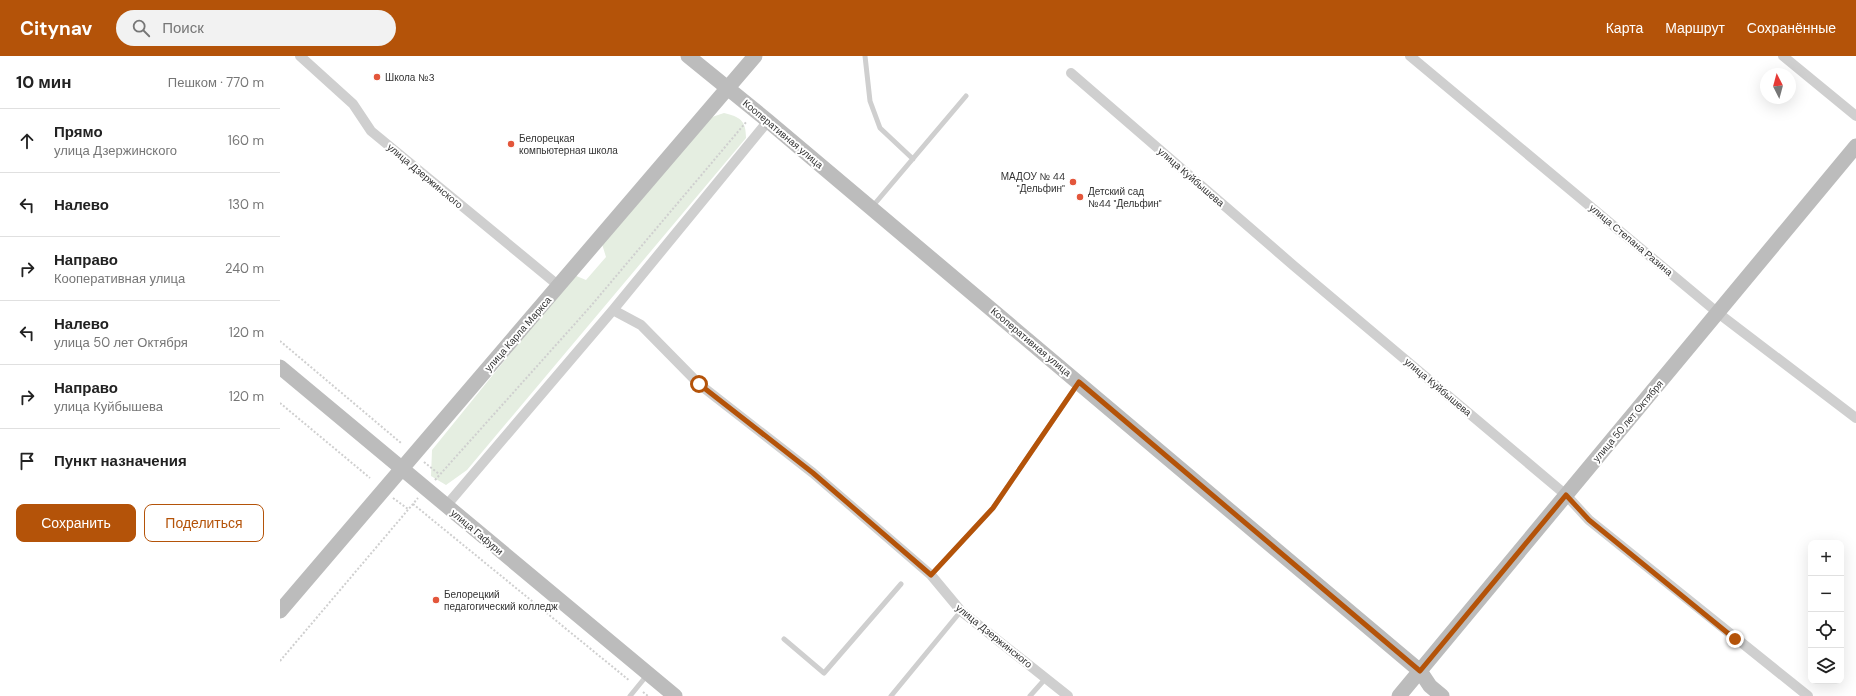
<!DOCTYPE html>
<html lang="ru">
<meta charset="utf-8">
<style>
:root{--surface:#fff;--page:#f2f2f2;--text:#222;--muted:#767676;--line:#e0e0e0;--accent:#b45309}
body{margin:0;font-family:"DM Sans",sans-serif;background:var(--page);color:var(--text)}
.controls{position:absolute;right:12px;bottom:12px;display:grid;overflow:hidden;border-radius:8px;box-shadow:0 4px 16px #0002}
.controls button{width:36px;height:36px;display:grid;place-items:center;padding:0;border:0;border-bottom:1px solid var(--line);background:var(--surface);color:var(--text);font:20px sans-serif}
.compass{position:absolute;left:1480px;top:12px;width:36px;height:36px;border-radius:50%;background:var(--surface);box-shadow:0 4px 16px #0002;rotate:354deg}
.stop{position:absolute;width:12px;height:12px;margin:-9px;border:3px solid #b45309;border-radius:50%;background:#fff}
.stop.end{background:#b45309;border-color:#fff;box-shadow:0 1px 4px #0008}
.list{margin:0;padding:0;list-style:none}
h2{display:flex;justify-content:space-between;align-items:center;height:52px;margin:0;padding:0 16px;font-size:17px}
h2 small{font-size:13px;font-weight:400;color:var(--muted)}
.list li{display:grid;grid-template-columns:26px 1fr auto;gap:12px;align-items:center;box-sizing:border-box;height:64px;padding:0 16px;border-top:1px solid var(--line)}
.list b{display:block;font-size:15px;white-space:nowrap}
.list p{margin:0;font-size:13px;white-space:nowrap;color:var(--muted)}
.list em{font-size:13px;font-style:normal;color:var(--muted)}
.actions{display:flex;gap:8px;padding:12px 16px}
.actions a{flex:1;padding:9px 0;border:1px solid var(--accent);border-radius:8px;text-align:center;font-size:14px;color:var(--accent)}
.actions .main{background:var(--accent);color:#fff}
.icon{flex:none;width:22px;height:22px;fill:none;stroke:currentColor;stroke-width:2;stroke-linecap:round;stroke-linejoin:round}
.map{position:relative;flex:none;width:1576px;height:640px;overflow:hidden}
header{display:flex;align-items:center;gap:24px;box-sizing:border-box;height:56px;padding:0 20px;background:var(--accent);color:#fff}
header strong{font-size:19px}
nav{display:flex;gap:22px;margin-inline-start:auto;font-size:14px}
.search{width:280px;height:36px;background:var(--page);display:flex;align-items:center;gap:10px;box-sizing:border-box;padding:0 14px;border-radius:22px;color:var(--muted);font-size:15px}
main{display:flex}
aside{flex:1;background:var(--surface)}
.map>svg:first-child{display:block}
</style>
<header>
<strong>Citynav</strong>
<div class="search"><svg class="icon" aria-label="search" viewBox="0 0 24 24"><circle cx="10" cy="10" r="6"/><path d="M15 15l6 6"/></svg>Поиск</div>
<nav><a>Карта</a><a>Маршрут</a><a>Сохранённые</a></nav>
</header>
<main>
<aside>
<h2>10 мин<small>Пешком · 770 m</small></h2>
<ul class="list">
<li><svg class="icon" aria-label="ahead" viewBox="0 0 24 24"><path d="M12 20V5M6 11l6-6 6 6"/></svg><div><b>Прямо</b><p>улица Дзержинского</p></div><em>160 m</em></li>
<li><svg class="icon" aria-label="left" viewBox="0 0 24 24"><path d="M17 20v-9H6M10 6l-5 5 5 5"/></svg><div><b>Налево</b></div><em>130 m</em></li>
<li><svg class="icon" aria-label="right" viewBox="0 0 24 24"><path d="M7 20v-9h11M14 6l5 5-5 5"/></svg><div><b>Направо</b><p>Кооперативная улица</p></div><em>240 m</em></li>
<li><svg class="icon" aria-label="left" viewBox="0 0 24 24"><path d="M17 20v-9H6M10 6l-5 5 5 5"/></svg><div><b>Налево</b><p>улица 50 лет Октября</p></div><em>120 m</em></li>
<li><svg class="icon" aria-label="right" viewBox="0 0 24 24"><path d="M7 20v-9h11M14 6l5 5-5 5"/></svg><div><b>Направо</b><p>улица Куйбышева</p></div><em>120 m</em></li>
<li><svg class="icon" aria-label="arrive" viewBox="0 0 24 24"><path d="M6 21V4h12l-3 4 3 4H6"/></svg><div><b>Пункт назначения</b></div></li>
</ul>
<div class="actions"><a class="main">Сохранить</a><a>Поделиться</a></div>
</aside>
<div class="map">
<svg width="1576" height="640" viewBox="0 0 1576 640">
<rect width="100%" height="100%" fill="#fff"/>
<path fill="#e5eee1" d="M444,57C460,61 466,64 466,82L187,414L166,429L151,420L152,394L294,219L306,224L326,201L322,188L429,62Z"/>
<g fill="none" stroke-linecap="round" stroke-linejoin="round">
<path stroke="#cfcfcf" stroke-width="2" stroke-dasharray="2 2" stroke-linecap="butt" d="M0,285L121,387
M0,347L90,422
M144,406L159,418
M155,424L310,251L467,65
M113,442L128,453
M133,448L350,625
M0,605L138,442
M363,636L368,640"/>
<path stroke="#cfcfcf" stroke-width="5" d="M585,0L590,45L600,72L633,103
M592,151L686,40
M651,519L713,452L797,329
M504,583L544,617L621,528
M350,640L368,618
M611,640L681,555
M750,640L766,622"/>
<path stroke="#cfcfcf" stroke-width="10" d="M20,0L73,48L91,75L279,230
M1130,0L1438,257L1576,362
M1503,0L1576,60
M791,17L1014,210L1286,439L1309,464L1528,640
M333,254L361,269L419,328L533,417L651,519L681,555L788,640
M166,450L333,254L488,65"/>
<path stroke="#bcbcbc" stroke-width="15" d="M408,0L488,65L1140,615L1150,630L1162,640
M0,311L395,640
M0,555L475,0
M1119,640L1576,90"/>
</g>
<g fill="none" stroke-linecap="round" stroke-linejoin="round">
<path stroke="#b45309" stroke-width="5" d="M419,328L533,417L651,519L713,452L799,326L1140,615L1286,439L1309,464L1455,583"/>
</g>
<g fill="#e3563b" stroke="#fff" stroke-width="1.5">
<circle cx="97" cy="21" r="4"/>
<circle cx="231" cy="88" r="4"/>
<circle cx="793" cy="126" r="4"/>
<circle cx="800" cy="141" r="4"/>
<circle cx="156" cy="544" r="4"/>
</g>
<g text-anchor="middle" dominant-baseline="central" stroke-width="4" stroke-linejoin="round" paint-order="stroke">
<g font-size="10" fill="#323232" stroke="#fff" text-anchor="start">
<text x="105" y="21">Школа №3</text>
<text x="239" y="82">Белорецкая<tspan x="239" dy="12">компьютерная школа</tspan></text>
<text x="785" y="120" text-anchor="end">МАДОУ № 44<tspan x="785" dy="12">"Дельфин"</tspan></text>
<text x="808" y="135">Детский сад<tspan x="808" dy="12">№44 "Дельфин"</tspan></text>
<text x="164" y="538">Белорецкий<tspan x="164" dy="12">педагогический колледж</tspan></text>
</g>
<g font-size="10" fill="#323232" stroke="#fff">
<text transform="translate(503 78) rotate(40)">Кооперативная улица</text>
<text transform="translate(145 120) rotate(40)">улица Дзержинского</text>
<text transform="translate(911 121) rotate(41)">улица Куйбышева</text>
<text transform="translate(1351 184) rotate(40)">улица Степана Разина</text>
<text transform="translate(238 278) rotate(-49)">улица Карла Маркса</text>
<text transform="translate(751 286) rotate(40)">Кооперативная улица</text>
<text transform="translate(1158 331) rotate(40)">улица Куйбышева</text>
<text transform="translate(1348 365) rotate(-50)">улица 50 лет Октября</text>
<text transform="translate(197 476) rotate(40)">улица Гафури</text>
<text transform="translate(714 580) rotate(39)">улица Дзержинского</text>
</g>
</g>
</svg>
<div class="controls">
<button>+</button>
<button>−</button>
<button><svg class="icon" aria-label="locate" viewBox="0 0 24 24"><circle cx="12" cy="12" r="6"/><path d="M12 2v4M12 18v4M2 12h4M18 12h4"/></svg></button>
<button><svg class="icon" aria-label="layers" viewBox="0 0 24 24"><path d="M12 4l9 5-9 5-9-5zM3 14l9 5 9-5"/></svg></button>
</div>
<svg class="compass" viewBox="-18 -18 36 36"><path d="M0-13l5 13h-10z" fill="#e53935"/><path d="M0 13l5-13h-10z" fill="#767676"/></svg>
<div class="stop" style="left:419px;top:328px"></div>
<div class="stop end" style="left:1455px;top:583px"></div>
</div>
</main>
